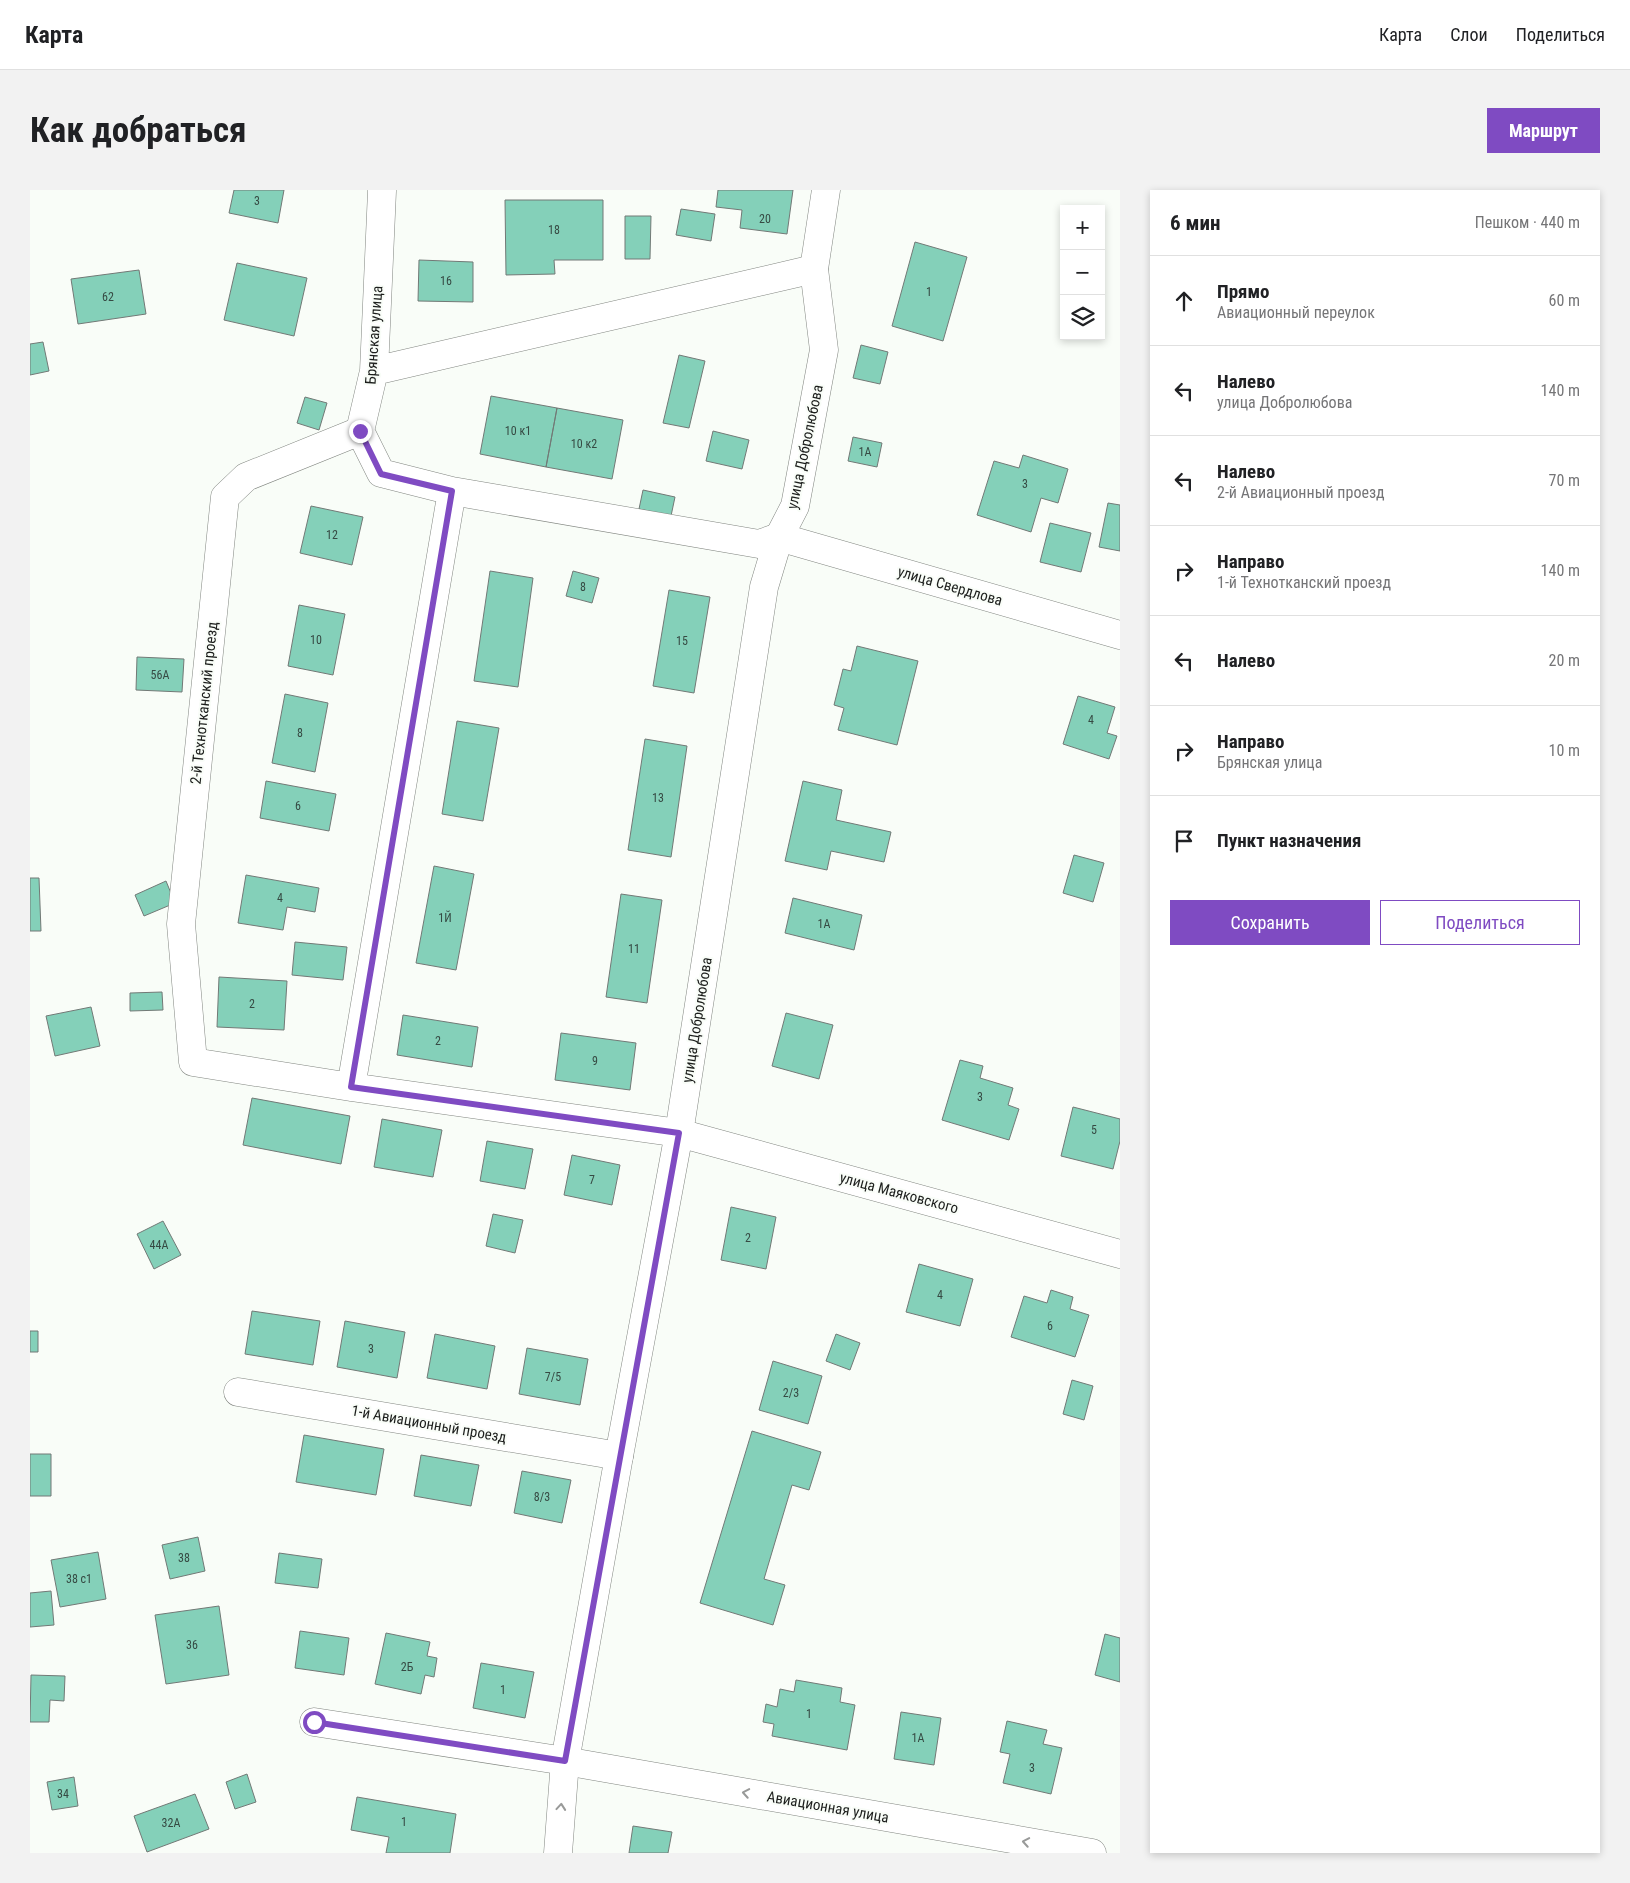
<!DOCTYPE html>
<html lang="ru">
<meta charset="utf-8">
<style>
:root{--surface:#fff;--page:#f2f2f2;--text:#202124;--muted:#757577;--line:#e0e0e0;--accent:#7f4bc2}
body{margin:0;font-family:"Roboto Condensed",sans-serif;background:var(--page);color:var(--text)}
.controls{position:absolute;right:15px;top:15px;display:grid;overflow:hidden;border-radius:0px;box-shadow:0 2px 8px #0003}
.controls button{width:45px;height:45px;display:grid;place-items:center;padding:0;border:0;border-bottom:1px solid var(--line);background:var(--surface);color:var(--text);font:25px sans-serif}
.stop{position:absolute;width:15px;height:15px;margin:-11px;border:4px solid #7f4bc2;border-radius:50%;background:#fff}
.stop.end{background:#7f4bc2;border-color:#fff;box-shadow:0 1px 5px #0008}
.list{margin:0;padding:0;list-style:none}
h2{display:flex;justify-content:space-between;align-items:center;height:65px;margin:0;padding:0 20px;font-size:21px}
h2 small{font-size:16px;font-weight:400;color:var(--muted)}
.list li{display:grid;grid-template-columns:32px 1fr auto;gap:15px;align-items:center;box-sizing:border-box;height:90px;padding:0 20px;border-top:1px solid var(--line)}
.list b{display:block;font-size:19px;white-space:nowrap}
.list p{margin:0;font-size:16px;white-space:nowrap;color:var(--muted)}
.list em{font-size:16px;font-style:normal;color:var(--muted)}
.actions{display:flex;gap:10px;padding:15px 20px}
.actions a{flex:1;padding:11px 0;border:1px solid var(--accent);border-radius:0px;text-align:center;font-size:18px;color:var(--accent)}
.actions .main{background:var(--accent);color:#fff}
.icon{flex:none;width:28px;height:28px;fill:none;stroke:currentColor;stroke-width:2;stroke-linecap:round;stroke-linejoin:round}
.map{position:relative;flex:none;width:1090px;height:1663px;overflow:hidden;border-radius:0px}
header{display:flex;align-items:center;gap:30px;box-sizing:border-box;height:70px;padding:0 25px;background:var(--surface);border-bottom:1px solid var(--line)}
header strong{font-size:24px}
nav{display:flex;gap:28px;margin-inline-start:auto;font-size:18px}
.intro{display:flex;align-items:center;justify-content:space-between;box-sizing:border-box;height:120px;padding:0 30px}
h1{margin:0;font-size:35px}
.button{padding:12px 22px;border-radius:0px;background:var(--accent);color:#fff;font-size:18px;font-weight:700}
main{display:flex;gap:30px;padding:0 30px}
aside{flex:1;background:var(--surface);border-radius:0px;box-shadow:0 2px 8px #0003}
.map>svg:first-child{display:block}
</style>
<header>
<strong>Карта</strong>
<nav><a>Карта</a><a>Слои</a><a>Поделиться</a></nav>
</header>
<div class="intro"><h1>Как добраться</h1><a class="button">Маршрут</a></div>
<main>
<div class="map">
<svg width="1090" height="1663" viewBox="0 0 1090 1663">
<rect width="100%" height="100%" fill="#f9fdf8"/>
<path fill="#84d0b9" stroke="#727976" d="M204,0H254L248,33L199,23Z
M688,0H763L757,44L710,38L712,20L686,17Z
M475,10H573V70H524L525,84L476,85Z
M651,19L685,24L681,51L646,45Z
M595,26H621L620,69H595Z
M885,52L937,67L913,151L862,136Z
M389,70L443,72V112L388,111Z
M207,73L277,88L264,146L194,130Z
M109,80L116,124L48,134L41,89Z
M13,152L19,181L0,185V154Z
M831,155L858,162L850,194L823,188Z
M649,165L675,171L659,238L633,233Z
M461,206L527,218L516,277L450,264Z
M275,207L297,213L289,240L267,233Z
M527,218L593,230L582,289L516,277Z
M683,241L719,250L712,279L676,271Z
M823,247L852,253L847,277L818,271Z
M993,265L1038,279L1028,313L1011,308L1001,342L947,325L964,271L989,278Z
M613,300L645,307L641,326L609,319Z
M1078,313L1090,315V361L1069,357Z
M281,316L333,327L322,375L270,363Z
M1020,333L1061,343L1051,382L1010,372Z
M460,381L503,388L488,497L444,491Z
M543,381L569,388L562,413L536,406Z
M639,400L680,407L664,503L623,496Z
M269,415L315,424L303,485L258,476Z
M827,456L888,471L867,555L808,540L814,518L804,515L813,479L821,481Z
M107,467L154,469L152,502L106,500Z
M255,504L298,513L285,582L242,573Z
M1048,506L1085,517L1077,543L1087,546L1079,569L1033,554Z
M427,531L469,538L453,631L412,624Z
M615,549L657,556L641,667L598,660Z
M236,591L306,604L299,641L230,628Z
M773,591L812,600L806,630L861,642L854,672L801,661L797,680L755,671Z
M1044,665L1074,673L1063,712L1033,703Z
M404,676L444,684L426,780L386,773Z
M216,685L289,698L285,722L257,717L253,740L208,733Z
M0,688H9L11,741H0Z
M136,691L145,713L114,726L105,705Z
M591,704L632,710L617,813L576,807Z
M763,708L832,725L824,760L755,743Z
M265,752L317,757L313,790L262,785Z
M189,787L257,791L254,840L187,837Z
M132,802L133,820L100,821V803Z
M61,817L70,856L25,866L16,826Z
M756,823L803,835L789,889L742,876Z
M373,825L448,837L442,877L367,865Z
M531,843L606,853L600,900L525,890Z
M930,870L953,876L950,888L983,898L978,915L989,919L979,950L912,930Z
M222,908L320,926L311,974L213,955Z
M1043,917L1090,929V951L1083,979L1031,966Z
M352,929L412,940L403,987L344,977Z
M457,951L503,959L495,999L450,991Z
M542,965L590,975L582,1015L534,1005Z
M701,1017L746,1027L736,1079L691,1070Z
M463,1024L493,1030L485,1063L456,1056Z
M133,1031L151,1065L124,1079L107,1044Z
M889,1074L943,1089L930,1136L876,1122Z
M1021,1100L1043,1107L1040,1119L1059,1125L1045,1167L981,1147L994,1106L1017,1113Z
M222,1121L290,1131L283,1175L215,1164Z
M315,1131L375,1142L367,1188L307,1177Z
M0,1141H8V1162H0Z
M405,1144L465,1156L457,1199L397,1188Z
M806,1144L830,1153L820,1180L796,1171Z
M497,1158L558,1169L550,1215L489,1204Z
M743,1171L792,1186L778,1234L729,1220Z
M1042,1190L1063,1196L1054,1230L1033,1224Z
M722,1241L791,1262L779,1300L762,1295L734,1389L755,1395L743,1435L670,1413Z
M274,1245L354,1259L346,1305L266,1292Z
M0,1264H21V1306H0Z
M391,1265L449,1275L441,1316L384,1306Z
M492,1281L541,1290L532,1333L484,1323Z
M168,1347L175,1381L140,1389L132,1355Z
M68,1362L76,1409L30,1417L21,1370Z
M249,1363L292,1369L288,1398L245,1393Z
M21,1401L24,1435L0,1437V1403Z
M189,1416L199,1485L136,1494L125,1425Z
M270,1441L319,1448L314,1485L265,1478Z
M356,1443L400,1452L397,1466L407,1468L404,1487L395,1485L391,1504L345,1494Z
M1075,1444L1090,1448V1492L1065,1485Z
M451,1473L504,1482L495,1528L443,1518Z
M1,1485L35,1486L34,1511L20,1510L19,1532H0Z
M766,1490L812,1498L810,1512L825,1515L817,1560L742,1546L744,1534L733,1532L736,1514L747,1517L750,1499L764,1502Z
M871,1522L911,1528L904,1575L864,1569Z
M977,1531L1017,1540L1013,1554L1032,1558L1021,1604L973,1593L980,1564L970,1562Z
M217,1584L226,1612L205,1619L196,1592Z
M44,1587L48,1616L22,1620L17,1592Z
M165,1604L179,1639L117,1662L104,1626Z
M327,1607L426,1624L420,1663H356L359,1647L321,1640Z
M603,1636L642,1642L638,1663H599Z"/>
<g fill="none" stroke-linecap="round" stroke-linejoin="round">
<defs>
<path id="minor" d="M352,1L344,181L330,241L351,283L422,301L729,354L749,347L1090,445
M344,181L784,79
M330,241L216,287L195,307L151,734L163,872L321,897L649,943L1090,1064
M321,897L422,301
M208,1202L589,1266
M284,1532L535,1571L1062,1663"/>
<path id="tertiary" d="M528,1663L535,1571L589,1266L649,943L734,397L749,347L765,316L794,160L784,79L796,0"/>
</defs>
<use href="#minor" stroke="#828681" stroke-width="29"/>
<use href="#tertiary" stroke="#828681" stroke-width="29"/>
<use href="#minor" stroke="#fff" stroke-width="28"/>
<use href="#tertiary" stroke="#fff" stroke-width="28"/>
</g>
<defs><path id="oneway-chevron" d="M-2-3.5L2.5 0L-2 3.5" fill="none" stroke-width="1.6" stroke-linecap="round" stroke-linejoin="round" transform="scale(1.25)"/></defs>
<g stroke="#999a99">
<use href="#oneway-chevron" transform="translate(716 1603) rotate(-170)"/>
<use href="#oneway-chevron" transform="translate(531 1617) rotate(-85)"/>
<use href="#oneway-chevron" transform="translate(996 1652) rotate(-170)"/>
</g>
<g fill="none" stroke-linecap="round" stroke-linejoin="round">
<path stroke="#7f4bc2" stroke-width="6" d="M284,1532L535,1571L649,943L321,897L422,301L351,284L330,241"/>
</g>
<g text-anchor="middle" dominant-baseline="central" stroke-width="4" stroke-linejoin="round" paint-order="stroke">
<g font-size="12" fill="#364a43">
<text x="227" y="11">3</text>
<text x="735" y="29">20</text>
<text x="524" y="40">18</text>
<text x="416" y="91">16</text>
<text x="899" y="102">1</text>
<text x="78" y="107">62</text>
<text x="488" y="241">10 к1</text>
<text x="554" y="254">10 к2</text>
<text x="835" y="262">1А</text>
<text x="995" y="294">3</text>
<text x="302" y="345">12</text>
<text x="553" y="397">8</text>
<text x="286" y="450">10</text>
<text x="652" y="451">15</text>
<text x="130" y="485">56А</text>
<text x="1061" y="530">4</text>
<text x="270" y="543">8</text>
<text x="628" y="608">13</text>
<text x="268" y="616">6</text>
<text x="250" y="708">4</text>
<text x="415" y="728">1Й</text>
<text x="794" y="734">1А</text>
<text x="604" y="759">11</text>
<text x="222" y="814">2</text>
<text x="408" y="851">2</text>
<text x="565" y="871">9</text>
<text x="950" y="907">3</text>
<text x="1064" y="940">5</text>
<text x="562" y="990">7</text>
<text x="718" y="1048">2</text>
<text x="129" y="1055">44А</text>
<text x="910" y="1105">4</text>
<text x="1020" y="1136">6</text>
<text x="341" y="1159">3</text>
<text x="523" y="1187">7/5</text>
<text x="761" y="1203">2/3</text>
<text x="512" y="1307">8/3</text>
<text x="154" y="1368">38</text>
<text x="49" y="1389">38 с1</text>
<text x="162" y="1455">36</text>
<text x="377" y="1477">2Б</text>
<text x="473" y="1500">1</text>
<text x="779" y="1524">1</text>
<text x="888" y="1548">1А</text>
<text x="1002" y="1578">3</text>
<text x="33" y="1604">34</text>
<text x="374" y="1632">1</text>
<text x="141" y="1633">32А</text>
</g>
<g font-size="15" fill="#1c1e1c" stroke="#f9fdf8">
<text transform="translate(344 145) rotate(-86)">Брянская улица</text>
<text transform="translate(775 257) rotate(-78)">улица Добролюбова</text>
<text transform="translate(920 396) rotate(16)">улица Свердлова</text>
<text transform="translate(174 513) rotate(-84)">2-й Технотканский проезд</text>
<text transform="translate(667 830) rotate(-81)">улица Добролюбова</text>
<text transform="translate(869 1003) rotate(15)">улица Маяковского</text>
<text transform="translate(399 1234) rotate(10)">1-й Авиационный проезд</text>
<text transform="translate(798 1617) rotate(10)">Авиационная улица</text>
</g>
</g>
</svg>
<div class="controls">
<button>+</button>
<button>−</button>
<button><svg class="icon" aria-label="layers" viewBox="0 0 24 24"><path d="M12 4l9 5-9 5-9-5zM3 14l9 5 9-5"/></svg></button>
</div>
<div class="stop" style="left:284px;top:1532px"></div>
<div class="stop end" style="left:330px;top:241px"></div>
</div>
<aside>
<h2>6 мин<small>Пешком · 440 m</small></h2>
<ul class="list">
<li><svg class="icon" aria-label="ahead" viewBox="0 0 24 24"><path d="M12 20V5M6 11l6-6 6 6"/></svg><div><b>Прямо</b><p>Авиационный переулок</p></div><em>60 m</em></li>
<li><svg class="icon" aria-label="left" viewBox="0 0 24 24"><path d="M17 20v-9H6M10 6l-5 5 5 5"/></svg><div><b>Налево</b><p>улица Добролюбова</p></div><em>140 m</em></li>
<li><svg class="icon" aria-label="left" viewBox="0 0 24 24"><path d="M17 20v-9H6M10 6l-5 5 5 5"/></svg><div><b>Налево</b><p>2-й Авиационный проезд</p></div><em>70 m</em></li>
<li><svg class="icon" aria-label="right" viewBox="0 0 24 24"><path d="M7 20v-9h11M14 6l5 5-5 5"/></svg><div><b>Направо</b><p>1-й Технотканский проезд</p></div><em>140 m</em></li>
<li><svg class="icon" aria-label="left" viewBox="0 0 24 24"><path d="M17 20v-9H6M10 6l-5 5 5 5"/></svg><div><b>Налево</b></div><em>20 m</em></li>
<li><svg class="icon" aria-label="right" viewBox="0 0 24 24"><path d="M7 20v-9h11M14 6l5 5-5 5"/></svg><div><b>Направо</b><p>Брянская улица</p></div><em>10 m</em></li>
<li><svg class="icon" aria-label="arrive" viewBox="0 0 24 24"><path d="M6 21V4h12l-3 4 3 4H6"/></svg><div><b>Пункт назначения</b></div></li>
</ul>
<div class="actions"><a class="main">Сохранить</a><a>Поделиться</a></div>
</aside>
</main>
